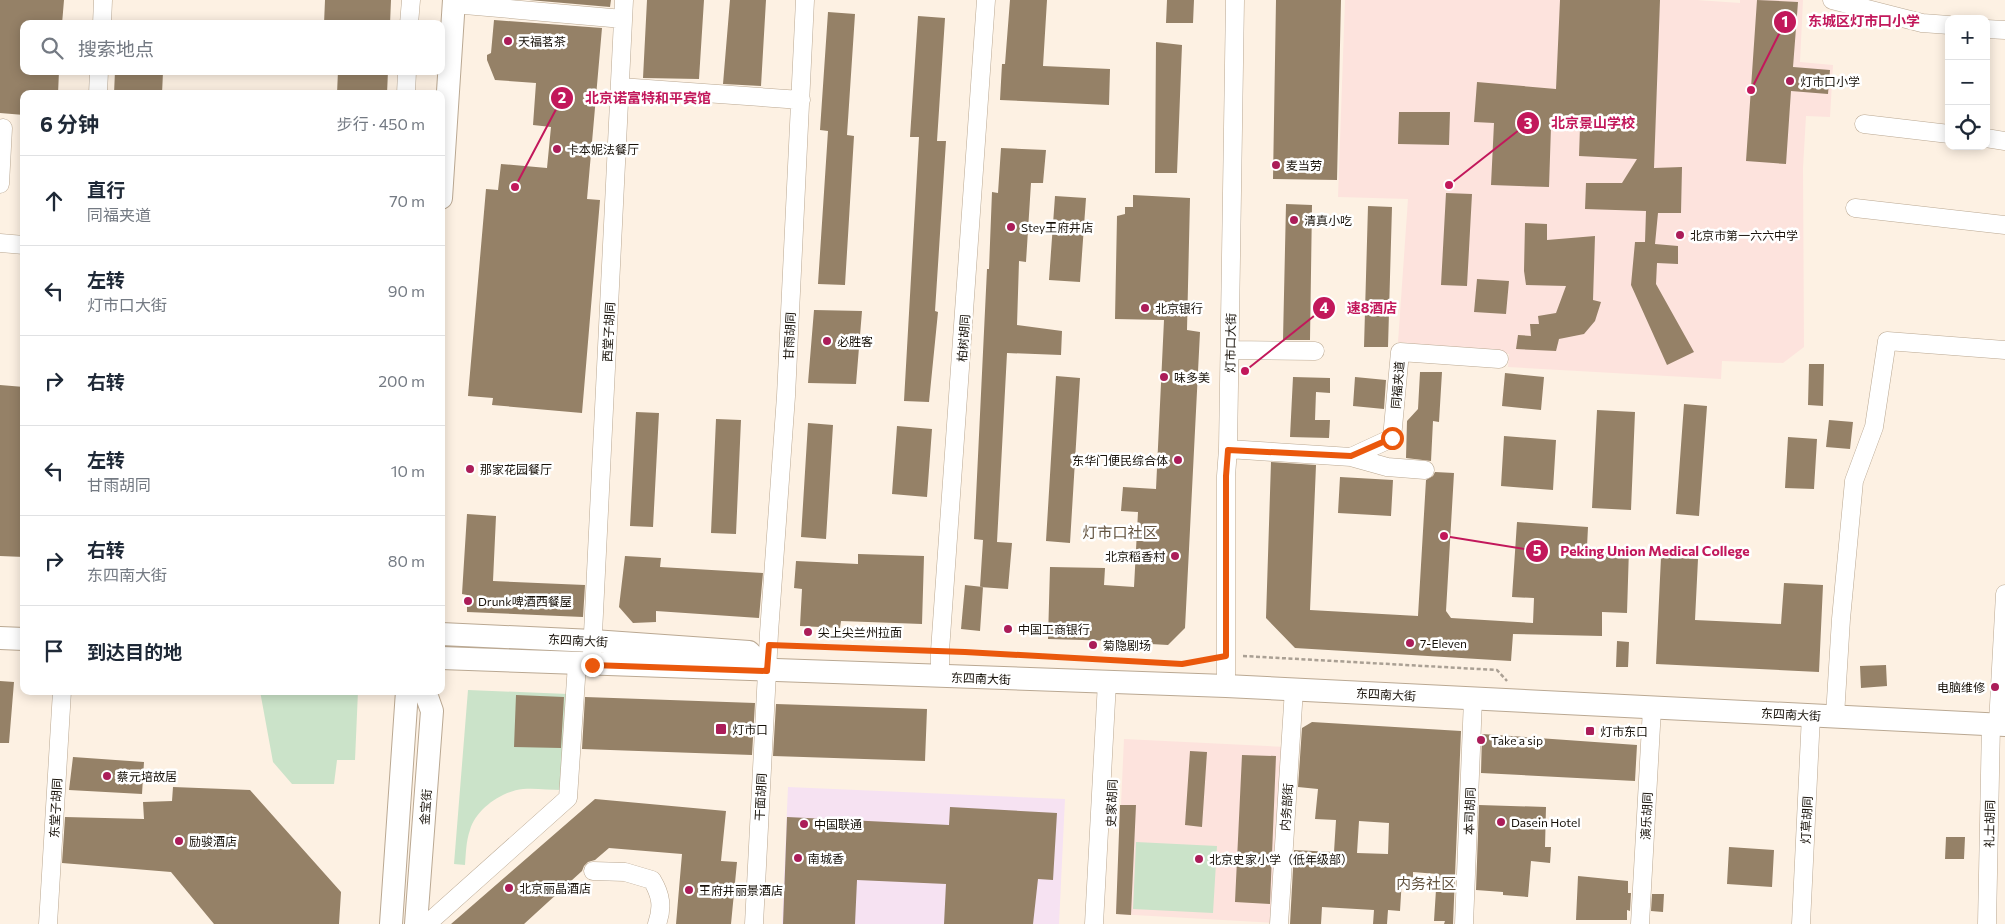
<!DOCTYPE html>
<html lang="zh">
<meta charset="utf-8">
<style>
:root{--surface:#fff;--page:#f2f2f3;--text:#1f2937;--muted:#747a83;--line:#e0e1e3}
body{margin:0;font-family:Commissioner,"Noto Sans SC",sans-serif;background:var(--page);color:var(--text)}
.controls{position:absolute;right:15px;top:15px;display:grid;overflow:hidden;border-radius:10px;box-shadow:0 2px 12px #0003}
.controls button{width:45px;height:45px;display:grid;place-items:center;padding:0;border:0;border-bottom:1px solid var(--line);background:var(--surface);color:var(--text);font:25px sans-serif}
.stop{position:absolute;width:15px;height:15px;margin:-11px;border:4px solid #ea580c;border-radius:50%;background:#fff}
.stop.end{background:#ea580c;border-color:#fff;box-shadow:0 1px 5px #0008}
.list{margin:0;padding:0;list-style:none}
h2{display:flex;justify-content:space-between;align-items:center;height:65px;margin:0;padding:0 20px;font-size:21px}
h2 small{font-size:16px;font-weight:400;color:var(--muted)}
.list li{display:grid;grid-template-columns:32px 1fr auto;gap:15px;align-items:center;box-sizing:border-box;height:90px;padding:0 20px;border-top:1px solid var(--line)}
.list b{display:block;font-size:19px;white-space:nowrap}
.list p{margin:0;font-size:16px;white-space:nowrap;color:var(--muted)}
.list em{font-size:16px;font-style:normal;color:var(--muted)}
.icon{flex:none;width:28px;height:28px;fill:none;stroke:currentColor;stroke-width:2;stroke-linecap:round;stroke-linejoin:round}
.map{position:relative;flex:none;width:2005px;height:924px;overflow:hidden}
.search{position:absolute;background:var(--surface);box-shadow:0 2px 12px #0003;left:20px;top:20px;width:425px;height:55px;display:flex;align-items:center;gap:12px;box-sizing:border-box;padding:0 18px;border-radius:10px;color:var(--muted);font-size:19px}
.panel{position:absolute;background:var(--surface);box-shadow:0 2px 12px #0003;left:20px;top:90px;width:425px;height:605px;border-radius:10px}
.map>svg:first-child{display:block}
</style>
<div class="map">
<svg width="2005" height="924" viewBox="0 0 2005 924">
<rect width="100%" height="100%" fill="#fdf1e3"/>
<path fill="#f6e2f2" d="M788,787L1065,799L1059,924H782Z"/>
<path fill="#fde3dd" d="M1345,0H1697L1740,3V0H1803L1800,62L1833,65L1830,117L1806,116L1803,168L1804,347L1783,363L1722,361L1721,379L1508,367L1509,354L1398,342L1408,199L1338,197Z
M1124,739L1285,747L1276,923L1116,914Z"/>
<path fill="#cbe3c9" d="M468,690L568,694L562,790C549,790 536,788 523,789C502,791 476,809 470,830C466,841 466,853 465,865L454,864Z
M260,691H358L355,760H337L334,784H292L273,762Z
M1136,842L1217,846L1213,913L1133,909Z"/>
<path fill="#958167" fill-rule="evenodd" d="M0,0H64L62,24H24V71H59L58,94H24V115L0,113Z
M325,0H391L390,24H324Z
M529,0H611L610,7Z
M647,0H704L699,79L643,78Z
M730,0H766L761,86L723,84Z
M1010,0H1047L1043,66L1110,69L1109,105L1000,100L1002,64H1005Z
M1167,0H1194L1193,23H1166Z
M1276,0H1341L1337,180L1273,179Z
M1560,0H1660L1654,168L1682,167L1681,213H1658L1655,244L1678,246V264L1657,263L1656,284L1694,352L1667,365L1631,285L1635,242H1645L1646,211L1585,209L1586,183H1622L1637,159L1579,156L1580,127L1553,126V128L1551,127L1549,187L1491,185L1494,123L1474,122L1477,82L1556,89Z
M1757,0L1798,2L1793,67L1830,70L1828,94L1791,91L1786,164L1746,161Z
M828,12L855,14L847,135L854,136L845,285L818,284L828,131L820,130Z
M918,16L945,18L937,141H946L935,311L938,312L929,402L904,401L919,137H910Z
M494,20L602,28L587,199L600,200L582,413L492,405L493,398L468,396L486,189L498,190L501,164L547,168L551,127L533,125L536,83L495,80L487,60V55L491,53Z
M1156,42L1182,45L1177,173H1155Z
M115,71L163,72L162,94H114Z
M338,71H388L387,94H337Z
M1399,112H1450L1449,145L1398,144Z
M1001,148L1046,150L1043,183H1031L1026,262L1019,261L1017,325L1062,331L1061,355L1007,353L997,542L1012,543L1008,589L980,587L983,540L974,539L987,269H989L992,192L998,193Z
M1446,193L1472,194L1467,286L1441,285Z
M1133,195L1190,198L1187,330L1200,332L1185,628L1168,645L1116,642V641L1048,639L1050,567L1105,568L1104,585L1134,587L1138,512L1121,511L1123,487L1156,489L1164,320L1115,319L1117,216L1125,214V207H1133Z
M1055,196L1086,198L1080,282L1049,280Z
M1286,204L1312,205L1310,340H1283Z
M1368,206L1392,207L1388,347H1364Z
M1525,223L1547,224V240L1595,236L1593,300L1601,302L1595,321L1584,334L1559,339L1556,351L1516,349L1518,335L1531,336L1530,324H1539L1538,316L1556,313L1566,286L1526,285L1524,271Z
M1477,279L1509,281L1506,314L1474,312Z
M814,310L862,311L856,384L808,383Z
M1809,364H1824L1823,406L1808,405Z
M1420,372H1442L1439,422L1433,421L1431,461L1406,458L1407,421L1418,409Z
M1505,373L1544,377L1541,410L1502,406Z
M1056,376L1080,378L1070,543L1046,541Z
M1293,377L1330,378V393L1316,392L1315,420H1330L1329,438L1290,437Z
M1355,377L1386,380L1384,409L1353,406Z
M0,385L24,387V557L0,556Z
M1684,404L1707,406L1699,516L1676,514Z
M1597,410L1635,412L1631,510L1592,508Z
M636,412L659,413L653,527L630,526Z
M716,419L741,420L736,534L711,533Z
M1829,420L1853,422L1850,449L1826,447Z
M808,423L833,425L826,539L801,537Z
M897,426L932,429L927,497L892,494Z
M1504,436L1556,440L1553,490L1501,486Z
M1788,437L1817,439L1814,489L1785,488Z
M1271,462L1316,465L1310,610L1418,616L1426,480L1433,476L1435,472L1454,473L1446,611L1451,618L1533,623L1534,598L1512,597L1517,522L1588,527L1587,547L1629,548L1627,613L1602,612V636L1513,634L1511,661L1295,648L1266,618Z
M1340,477L1393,480L1391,516L1338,513Z
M467,514L496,516L493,581L585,585L583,617L467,612V595L462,594Z
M858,554L924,556L922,624L841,621L840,628L800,626L802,589L794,588L796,561L858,564Z
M625,556L661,558L660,567L763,573L759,618L656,611V622L633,623L619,607Z
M1661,557L1698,559L1695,620L1781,624L1784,583L1823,585L1819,672L1656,664Z
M965,585L983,587L980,631L961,629Z
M1617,641L1629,642L1628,667H1616Z
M1886,665L1887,686L1861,688L1860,666Z
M0,681L14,682L9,743H0Z
M516,695L564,697L561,748L514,747Z
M585,697L755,703L752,755L582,749Z
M776,704L927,709L925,761L773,756Z
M1312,722L1461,731L1453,924H1444L1445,921H1434L1437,874L1413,872V879L1402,878L1400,911L1388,910L1387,924H1373L1374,910L1322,907L1321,924H1290L1294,850L1334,852L1336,820L1315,819L1318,789L1298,787L1302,728ZM1359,821L1389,823L1388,854L1357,853Z
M1482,734L1637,745L1635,781L1481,773Z
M1190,751L1207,752L1202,827L1185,825Z
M1242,755L1276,756L1270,904L1235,902Z
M73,757L144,762L142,794L69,790Z
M173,787L250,790L341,892L339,924H214L171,872L62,863L65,817L144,819L143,802L172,801Z
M595,799L726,811L721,861L737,862L731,924H676L682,854L609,848L595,860L588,862L584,866L582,871L524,924H451Z
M1120,805H1136L1131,915L1116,914Z
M1479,805L1546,807L1545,847H1551L1550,863L1531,861L1528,897L1503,895V892L1476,890Z
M950,807L1057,813L1053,880L1038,879L1033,924H944L946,884L857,880L855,924H783L787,817L949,825Z
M1946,837H1965L1964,859H1945Z
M1729,847L1774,850L1772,887L1727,884Z
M1578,876L1628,881V893H1631L1630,911L1627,910V920H1576Z
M1652,894H1664L1663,912L1651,911Z"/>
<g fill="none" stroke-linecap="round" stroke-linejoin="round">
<defs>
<path id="minor" d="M1832,0L1922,23L1949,25
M453,4L623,19
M102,24L103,0
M409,24L411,0
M1986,29L2005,30
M620,87L801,100
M98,94L99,71
M406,94L407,71
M1864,124L1949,134
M1986,138L2005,141
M0,184L3,128
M1855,208L2005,225
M0,243L24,245
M1230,350L1315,351
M1228,449L1351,457L1392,438L1400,352L1499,359
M1351,457L1387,467L1425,470
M592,654L624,0
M940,677V651L986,0
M1226,686V476L1228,449L1235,0
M1835,716L1841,619L1854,481L1874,427L1887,341L2005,350
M1998,724L2005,594
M593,871L625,872L652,880C661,895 663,907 657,924
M48,924L62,691
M427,924L568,798L577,664
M754,924L769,633L786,396L805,0
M1094,924L1107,682
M1279,924L1294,689
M1464,924L1473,699
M1640,924L1652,708
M1801,924L1811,715
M1987,924L1991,724"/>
<path id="major" d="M441,198L454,0
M441,634L593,641L749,652L767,671
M0,638L24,639
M441,658L1226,686L2005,725
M391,924L407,691
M416,924L432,711L425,691"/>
</defs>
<use href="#minor" stroke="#baa892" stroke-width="19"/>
<use href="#major" stroke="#baa892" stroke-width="24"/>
<path stroke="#aaa094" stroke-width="2.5" stroke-dasharray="4 2.5" stroke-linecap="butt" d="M784,646L923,651
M956,652L1182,664L1210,659
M1243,656L1497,670L1507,681"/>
<use href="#minor" stroke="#fff" stroke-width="18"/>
<use href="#major" stroke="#fff" stroke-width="22"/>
</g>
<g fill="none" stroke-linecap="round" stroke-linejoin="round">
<path stroke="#ea580c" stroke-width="6" d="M592,665L767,671L769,645L965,652L1182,664L1226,656V476L1228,450L1351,456L1392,438"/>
</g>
<g fill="#ab1d59" stroke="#fff" stroke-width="2">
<circle cx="508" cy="41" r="5"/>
<circle cx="1790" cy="81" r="5"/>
<circle cx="557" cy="149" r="5"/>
<circle cx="1276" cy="165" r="5"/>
<circle cx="1294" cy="220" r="5"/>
<circle cx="1011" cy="227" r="5"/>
<circle cx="1680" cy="235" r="5"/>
<circle cx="1145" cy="308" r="5"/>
<circle cx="827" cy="341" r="5"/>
<circle cx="1164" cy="377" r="5"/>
<circle cx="1178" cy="460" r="5"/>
<circle cx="470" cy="469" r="5"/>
<circle cx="1175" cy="556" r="5"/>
<circle cx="468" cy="601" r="5"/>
<circle cx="1008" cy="629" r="5"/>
<circle cx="808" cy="632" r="5"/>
<circle cx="1410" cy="643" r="5"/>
<circle cx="1093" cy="645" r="5"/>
<circle cx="1995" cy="687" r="5"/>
<rect x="715" y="723" width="12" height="12" rx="2.5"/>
<rect x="1585" y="726" width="10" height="10" rx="2.5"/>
<circle cx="1481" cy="740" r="5"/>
<circle cx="107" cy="776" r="5"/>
<circle cx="1501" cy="822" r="5"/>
<circle cx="804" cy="824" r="5"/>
<circle cx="179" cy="841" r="5"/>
<circle cx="798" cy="858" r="5"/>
<circle cx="1199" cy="859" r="5"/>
<circle cx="509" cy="888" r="5"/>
<circle cx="689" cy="890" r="5"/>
</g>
<g text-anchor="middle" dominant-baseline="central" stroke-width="5" stroke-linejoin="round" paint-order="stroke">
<g font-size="12" fill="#171109" stroke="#fff" text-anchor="start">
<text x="518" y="41">天福茗茶</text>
<text x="1800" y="81">灯市口小学</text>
<text x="567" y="149">卡本妮法餐厅</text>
<text x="1286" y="165">麦当劳</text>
<text x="1304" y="220">清真小吃</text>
<text x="1021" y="227">Stey王府井店</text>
<text x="1690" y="235">北京市第一六六中学</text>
<text x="1155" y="308">北京银行</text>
<text x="837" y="341">必胜客</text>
<text x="1174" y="377">味多美</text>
<text x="1168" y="460" text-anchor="end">东华门便民综合体</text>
<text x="480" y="469">那家花园餐厅</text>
<text x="1165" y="556" text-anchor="end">北京稻香村</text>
<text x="478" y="601">Drunk啤酒西餐屋</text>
<text x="1018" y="629">中国工商银行</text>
<text x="818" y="632">尖上尖兰州拉面</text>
<text x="1420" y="643">7-Eleven</text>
<text x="1103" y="645">菊隐剧场</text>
<text x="1985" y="687" text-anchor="end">电脑维修</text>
<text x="732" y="729">灯市口</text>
<text x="1600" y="731">灯市东口</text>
<text x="1491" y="740">Take a sip</text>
<text x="117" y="776">蔡元培故居</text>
<text x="1511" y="822">Dasein Hotel</text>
<text x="814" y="824">中国联通</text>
<text x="189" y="841">励骏酒店</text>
<text x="808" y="858">南城香</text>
<text x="1209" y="859">北京史家小学（低年级部）</text>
<text x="519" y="888">北京丽晶酒店</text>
<text x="699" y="890">王府井丽景酒店</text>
</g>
<g font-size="12" fill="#171109" stroke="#fff">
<text transform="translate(608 332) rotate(-87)">西堂子胡同</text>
<text transform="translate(789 336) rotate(-87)">甘雨胡同</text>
<text transform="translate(963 338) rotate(-86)">柏树胡同</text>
<text transform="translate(1230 343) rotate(-89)">灯市口大街</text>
<text transform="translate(1397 385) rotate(-85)">同福夹道</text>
<text transform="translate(578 640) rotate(3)">东四南大街</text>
<text transform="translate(981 678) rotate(2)">东四南大街</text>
<text transform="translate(1386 694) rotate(3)">东四南大街</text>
<text transform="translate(1791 714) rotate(3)">东四南大街</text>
<text transform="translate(760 797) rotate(-87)">干面胡同</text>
<text transform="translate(1111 803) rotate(-88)">史家胡同</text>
<text transform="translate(425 807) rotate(-86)">金宝街</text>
<text transform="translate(1286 807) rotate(-86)">内务部街</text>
<text transform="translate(55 808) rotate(-87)">东堂子胡同</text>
<text transform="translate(1469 811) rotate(-88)">本司胡同</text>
<text transform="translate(1646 816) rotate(-87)">演乐胡同</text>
<text transform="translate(1806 820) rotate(-87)">灯草胡同</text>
<text transform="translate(1989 824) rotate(-89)">礼士胡同</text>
</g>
<g font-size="15" fill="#63533f" stroke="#fff">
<text x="1120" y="532">灯市口社区</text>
<text x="1426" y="883">内务社区</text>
</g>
</g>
<path fill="none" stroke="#c2185b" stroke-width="2" d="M1751 90L1785 22M515 187L562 98M1449 185L1528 123M1245 371L1324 308M1444 536L1537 551"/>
<g fill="#c2185b" stroke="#fff" stroke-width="2">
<circle cx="1751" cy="90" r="5"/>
<circle cx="515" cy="187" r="5"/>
<circle cx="1449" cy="185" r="5"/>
<circle cx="1245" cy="371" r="5"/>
<circle cx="1444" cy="536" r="5"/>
<circle cx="1785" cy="22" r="12"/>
<circle cx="562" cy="98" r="12"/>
<circle cx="1528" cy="123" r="12"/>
<circle cx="1324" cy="308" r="12"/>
<circle cx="1537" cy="551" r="12"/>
</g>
<g font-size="15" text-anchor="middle" font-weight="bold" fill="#fff">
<text x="1785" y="27">1</text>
<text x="562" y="103">2</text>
<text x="1528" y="129">3</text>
<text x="1324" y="313">4</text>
<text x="1537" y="556">5</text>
</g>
<g font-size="14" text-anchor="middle" font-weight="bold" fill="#c2185b" stroke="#fff" stroke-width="5" stroke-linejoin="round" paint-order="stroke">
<text x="1864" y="26">东城区灯市口小学</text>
<text x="648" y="103">北京诺富特和平宾馆</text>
<text x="1593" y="128">北京景山学校</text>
<text x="1372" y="313">速8酒店</text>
<text x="1655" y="556">Peking Union Medical College</text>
</g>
</svg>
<div class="controls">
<button>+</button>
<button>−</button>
<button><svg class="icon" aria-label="locate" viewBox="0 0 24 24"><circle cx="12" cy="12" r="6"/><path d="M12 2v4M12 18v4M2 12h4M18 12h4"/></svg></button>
</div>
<div class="stop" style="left:1392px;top:438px"></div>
<div class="stop end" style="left:592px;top:665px"></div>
<div class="search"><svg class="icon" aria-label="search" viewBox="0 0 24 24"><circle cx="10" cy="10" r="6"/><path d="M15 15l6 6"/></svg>搜索地点</div>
<section class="panel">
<h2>6 分钟<small>步行 · 450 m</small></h2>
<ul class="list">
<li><svg class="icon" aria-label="ahead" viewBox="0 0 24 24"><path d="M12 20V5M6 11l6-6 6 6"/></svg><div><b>直行</b><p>同福夹道</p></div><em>70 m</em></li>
<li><svg class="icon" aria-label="left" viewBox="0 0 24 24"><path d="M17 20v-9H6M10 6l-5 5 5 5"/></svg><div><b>左转</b><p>灯市口大街</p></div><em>90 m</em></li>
<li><svg class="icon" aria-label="right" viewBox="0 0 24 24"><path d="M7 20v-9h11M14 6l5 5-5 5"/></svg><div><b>右转</b></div><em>200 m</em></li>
<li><svg class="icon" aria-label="left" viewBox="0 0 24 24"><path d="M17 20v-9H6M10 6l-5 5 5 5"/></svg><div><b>左转</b><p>甘雨胡同</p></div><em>10 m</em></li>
<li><svg class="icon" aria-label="right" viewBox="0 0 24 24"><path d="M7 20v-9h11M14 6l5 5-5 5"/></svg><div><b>右转</b><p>东四南大街</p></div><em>80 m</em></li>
<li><svg class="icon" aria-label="arrive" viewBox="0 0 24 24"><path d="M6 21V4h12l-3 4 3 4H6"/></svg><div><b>到达目的地</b></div></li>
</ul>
</section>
</div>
